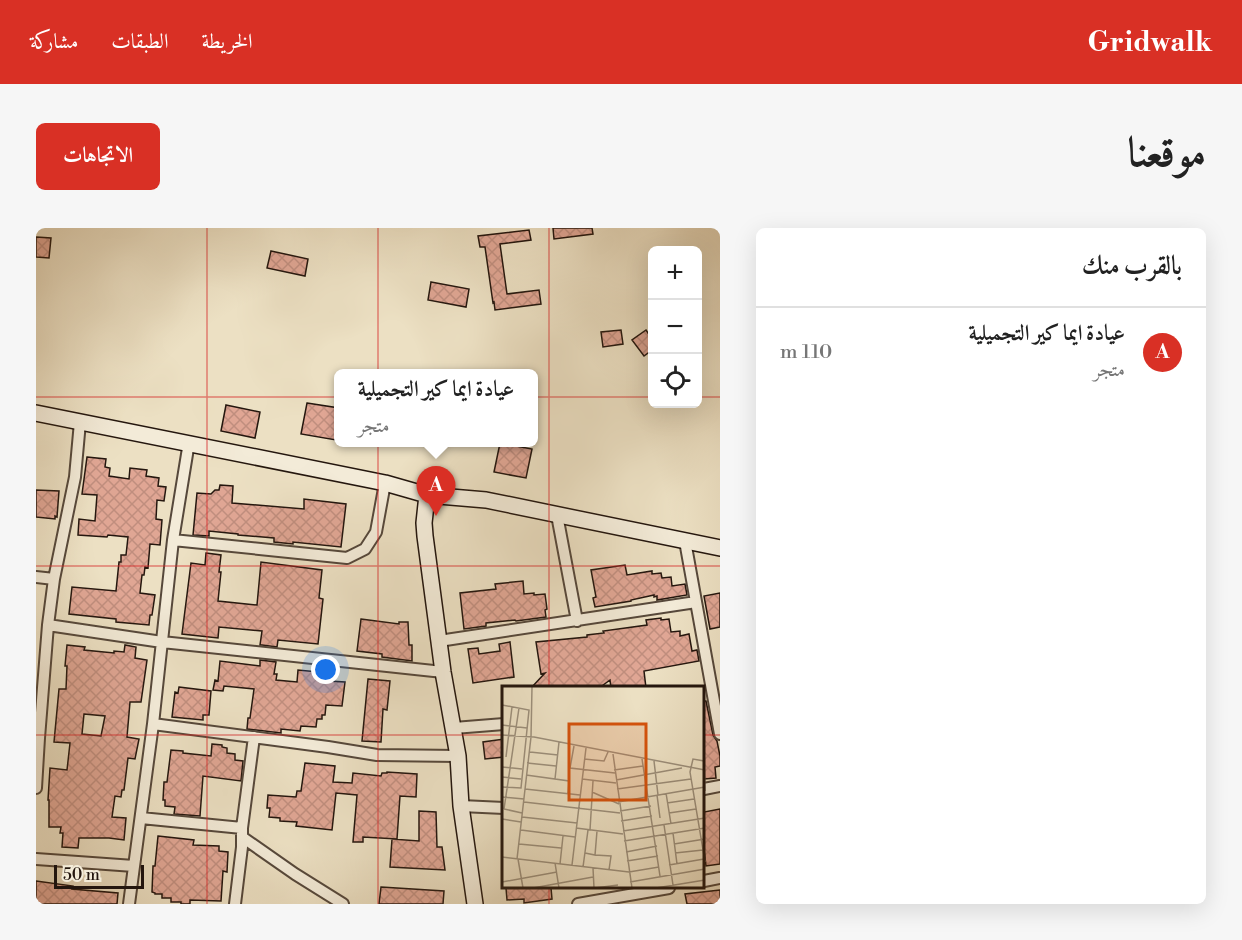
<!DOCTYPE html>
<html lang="ar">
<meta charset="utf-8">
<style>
:root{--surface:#fff;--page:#f6f6f6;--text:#222;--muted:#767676;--line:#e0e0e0;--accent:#d93025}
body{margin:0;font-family:"Libre Bodoni",Amiri,serif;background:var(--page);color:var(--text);direction:rtl}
.controls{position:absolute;right:18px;top:18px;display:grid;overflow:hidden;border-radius:9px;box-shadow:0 6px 24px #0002}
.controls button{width:54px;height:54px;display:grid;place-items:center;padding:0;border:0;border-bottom:2px solid var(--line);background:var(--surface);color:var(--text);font:30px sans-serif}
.scale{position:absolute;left:18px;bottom:15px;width:90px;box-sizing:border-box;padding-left:6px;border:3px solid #24160e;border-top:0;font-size:16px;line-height:21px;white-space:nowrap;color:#24160e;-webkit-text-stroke:4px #f3ebd8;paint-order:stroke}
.you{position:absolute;left:290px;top:442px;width:21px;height:21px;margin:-15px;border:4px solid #fff;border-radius:50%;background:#1a73e8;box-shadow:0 0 0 9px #1a73e833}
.badge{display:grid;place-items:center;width:39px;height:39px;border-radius:50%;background:var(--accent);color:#fff;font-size:20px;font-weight:700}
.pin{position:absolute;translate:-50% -50px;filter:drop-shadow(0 2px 3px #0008)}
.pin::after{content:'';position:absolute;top:32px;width:21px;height:18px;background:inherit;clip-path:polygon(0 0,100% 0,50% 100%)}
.popup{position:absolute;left:298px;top:141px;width:204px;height:78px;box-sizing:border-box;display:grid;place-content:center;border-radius:9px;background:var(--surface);filter:drop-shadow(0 2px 4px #0005);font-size:20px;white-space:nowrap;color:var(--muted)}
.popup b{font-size:22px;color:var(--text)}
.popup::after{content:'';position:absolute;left:50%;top:100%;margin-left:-12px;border:12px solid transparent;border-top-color:var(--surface)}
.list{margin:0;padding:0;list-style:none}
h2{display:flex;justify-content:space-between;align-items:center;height:78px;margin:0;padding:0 24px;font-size:26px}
h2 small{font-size:20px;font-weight:400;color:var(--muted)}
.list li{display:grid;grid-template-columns:39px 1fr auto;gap:18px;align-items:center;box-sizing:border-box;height:90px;padding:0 24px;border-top:2px solid var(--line)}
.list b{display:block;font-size:22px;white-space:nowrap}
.list p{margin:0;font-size:20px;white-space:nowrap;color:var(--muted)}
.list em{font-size:20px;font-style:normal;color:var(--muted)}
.icon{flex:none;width:33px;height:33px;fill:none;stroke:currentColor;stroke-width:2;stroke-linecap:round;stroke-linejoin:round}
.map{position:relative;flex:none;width:684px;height:676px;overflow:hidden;direction:ltr;border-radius:9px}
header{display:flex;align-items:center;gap:36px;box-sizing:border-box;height:84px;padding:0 30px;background:var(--accent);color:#fff}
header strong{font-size:28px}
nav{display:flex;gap:33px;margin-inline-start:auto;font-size:21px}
.intro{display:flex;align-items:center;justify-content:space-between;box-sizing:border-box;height:144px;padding:0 36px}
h1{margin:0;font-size:42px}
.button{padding:15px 27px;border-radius:9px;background:var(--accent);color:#fff;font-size:21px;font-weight:700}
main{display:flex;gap:36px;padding:0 36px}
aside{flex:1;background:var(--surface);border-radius:9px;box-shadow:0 6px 24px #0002}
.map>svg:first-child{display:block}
</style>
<header>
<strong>Gridwalk</strong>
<nav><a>الخريطة</a><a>الطبقات</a><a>مشاركة</a></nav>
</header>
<div class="intro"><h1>موقعنا</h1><a class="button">الاتجاهات</a></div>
<main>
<aside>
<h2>بالقرب منك<small></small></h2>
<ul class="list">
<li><span class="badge">A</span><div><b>عيادة ايما كير التجميلية</b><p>متجر</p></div><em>110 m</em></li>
</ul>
</aside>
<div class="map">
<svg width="684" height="676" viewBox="0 0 684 676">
<defs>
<pattern id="building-cross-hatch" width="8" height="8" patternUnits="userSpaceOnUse" patternTransform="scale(1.5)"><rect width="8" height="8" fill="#e0a694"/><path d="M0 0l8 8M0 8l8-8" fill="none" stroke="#c08e7e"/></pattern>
</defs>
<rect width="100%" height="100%" fill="#ece0c3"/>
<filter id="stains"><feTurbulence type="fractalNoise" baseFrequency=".00333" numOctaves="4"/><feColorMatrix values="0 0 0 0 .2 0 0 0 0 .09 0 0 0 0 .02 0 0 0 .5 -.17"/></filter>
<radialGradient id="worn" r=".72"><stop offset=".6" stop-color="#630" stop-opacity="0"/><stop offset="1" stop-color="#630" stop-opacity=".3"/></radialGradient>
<path fill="url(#building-cross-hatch)" stroke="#24160e" stroke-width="1.5" fill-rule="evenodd" d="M517,0H556L557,6L518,11Z
M493,2L495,12L464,16L471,66L503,62L505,76L459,82L458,74L457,75L449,19H444L442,8Z
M0,9L15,10L13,30L0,29Z
M235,23L272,31L269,48L231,40Z
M395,54L433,61L430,79L392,72Z
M585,102L587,116L567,119L565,104Z
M610,102L616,111V122L608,128L596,112Z
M271,175L303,180V198L300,212L265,206Z
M190,177L224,184L219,210L185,203Z
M464,215L496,221L490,250L458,244Z
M51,229L70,231L69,239L74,240L73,248L93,251L94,240L111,242L110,248L123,250L122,258L130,259L128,273L121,272L120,291L126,292L124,317L114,316L112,340L109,339L108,347H106L104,365L119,367L116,387H114L113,397L80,394V391L33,386L36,359L80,363L83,334H85V327H90L92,309L72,307L71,309L42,307L43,291L59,293L61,267L46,266Z
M184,257L197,258L196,275L268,281V271L310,276L305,319L257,314V316L238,314V310L202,307V306L173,303V308L157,307L161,265L175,266L179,262H183Z
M0,262L23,263L21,289L19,288V291L0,289Z
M170,325L185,327L183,344H185L182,373L221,377L225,334L286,342L283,370L287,371L282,416L242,412L241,419L226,417H224L226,403L183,399L182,410L146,406L155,335L169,337Z
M589,337L591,347L616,343V346L625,345L626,350L635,349L636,358L649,356L651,367L621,372V368L618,369V367L595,372V373L559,379L557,370L560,369L555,342Z
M487,353L488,366L498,365V367L509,366L511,381L509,382L510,389L480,393L479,392L450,395V398L428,401L424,365L460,361L459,356Z
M684,365V399L674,401L668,368Z
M625,390V392L633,391L635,404L644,403V408L653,406L656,423L661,422L663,433L608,443L610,460H575L574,452L563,460H495L509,445L505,446L500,414L551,409V407L568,405L567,403L611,397L610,392Z
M325,391L363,396V394H372L373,417H376V433L346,429V426L321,423Z
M474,414L478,449L437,455L432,421L442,420L443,426L464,423L463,416Z
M31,417L49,419L48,422L78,425V423L88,424L89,417L100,419L99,430L111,432L105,474H94L91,509L103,511L99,531L92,530L88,562H86L85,569L79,568L76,589L90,590L88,612L73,610H43L42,620L26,619L27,605H24L25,599H13V572H12L14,540L31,542L34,515L18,514L23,461H30L31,438H29ZM48,486L69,488L65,508L46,506Z
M224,432L240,434L238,446H241L240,452L261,454L262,442L293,445V453L309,454L306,478L290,477L289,487H286V491H281L280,499L265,498L264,503L245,501V505L211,501L212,490H214L218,461L188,458L187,463L177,462L179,452L182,453L184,433L224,438Z
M332,451L354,453L351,482L347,481L345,514L326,513Z
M143,459L175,463L173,487H167V492L136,489L139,464L142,465Z
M668,473H670L677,507L681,513L684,528V538L679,539L680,550L668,551Z
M468,511V529L449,531L447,514Z
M176,516L186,517V519L191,520V525L199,526V532L207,533L205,553L167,548L164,588L138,586L139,579L129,578V572H127L128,554H131L135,522L147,523V525L175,528Z
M269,535L299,538L297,554L316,555L317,545L345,548L346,545H351V544L381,546L380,569L364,568L361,611L327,609V614H317L321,567L300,565L296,602L260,598L261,594L244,593V590L233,589L234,580H231L232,567L260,569L261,563H265Z
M684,581V636L670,638L668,621V584Z
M383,583L400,584L401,619H406L409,642L354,639L356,611L383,613Z
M122,608L158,612L157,617L183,618V623L192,624L191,644L187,643L185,673L154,672V676H145V674H135V670H126V666H119V665L116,664L117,638H119Z
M0,653L37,658L36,661L82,665L81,676H0Z
M345,659L408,663L407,676H343Z
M470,660H515L516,671L488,675V671L471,672Z
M684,662V676H651L649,666Z"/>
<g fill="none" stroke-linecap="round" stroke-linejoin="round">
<defs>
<path id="street" d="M44,194L39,249L18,351L12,397L126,414L407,444
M521,287L541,393
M137,312L311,330L329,321L340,304L349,255
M649,313L684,506
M0,349L18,351
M403,413L660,374
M117,496L292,519L341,527L422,528
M418,500L468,496
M0,510H3L0,560
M3,510L12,397
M668,561L684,558
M425,578L468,580
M105,590L206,600
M206,609L259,646L307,676
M0,631L98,638
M668,653L684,650
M93,676L117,496L137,312L153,214
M199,676L206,619V600L218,509
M542,676L633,660"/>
<path id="secondary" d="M0,185L349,255L391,267L450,272L684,320
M391,267L388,295L389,308L407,444L422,528L425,578L439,676"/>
</defs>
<use href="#street" stroke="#56483b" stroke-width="14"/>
<use href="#secondary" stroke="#24160e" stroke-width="18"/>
<use href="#street" stroke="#f3ebd8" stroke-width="10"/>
<use href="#secondary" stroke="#f3ebd8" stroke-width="15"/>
</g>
<path fill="none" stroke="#d62828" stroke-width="1.5" stroke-opacity="0.55" d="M171,0V676M342,0V676M513,0V460M0,169H616M662,169H684M0,338H684M0,507H468M668,507H684M513,660V676"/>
<g transform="translate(466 458)">
<rect width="202" height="202" fill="#ece0c3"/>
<path fill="none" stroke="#9c8f7b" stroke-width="1.5" d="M0,19L27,24L19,102L0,101M0,39L25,42M0,49L32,51L203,84M72,60L68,82L113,87M28,66L56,69M111,68L130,202M4,71L10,21M82,73L102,75L106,66M140,73L158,190M152,75L156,109M25,77L54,80M0,81L20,83M112,84L141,80M24,89L67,95L66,108M0,91L19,93M53,93L57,56M80,93L114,97M114,94L180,82M23,103L78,109M115,103L189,93M203,105L202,75L191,73L188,86L203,176M90,106L117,118M164,107L169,138M155,109L158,132M0,111L22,113M22,116L118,127M116,116L203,101M165,117L192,113M2,123L17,22M2,123L20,127M118,125L149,120M167,127L194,123M20,131L75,137M0,133L19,136M119,135L150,130M162,139L171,199M74,142L121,148M19,144L73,151M88,144L91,95M121,145L203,132M171,147L175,178M122,155L203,142M17,158L59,162M172,158L203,153M124,166L155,160M83,167L93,169L95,145M173,167L201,164M93,169L109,170L107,184M0,171L127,186L157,181M15,173L29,51L30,1M16,173L21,202M125,175L156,170M53,177L57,202M58,178L61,150M70,179L84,62M167,179L202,173M81,181L86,144M91,182L92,202M0,196L55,186M128,196L203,183M31,202L91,191M93,202L116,199M154,202L203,194"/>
<path fill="#d4520c" fill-opacity="0.15" stroke="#d4520c" stroke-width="3" d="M67,38H144V114H67Z"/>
<rect width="202" height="202" fill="none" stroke="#24160e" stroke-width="3"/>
</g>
<rect width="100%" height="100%" filter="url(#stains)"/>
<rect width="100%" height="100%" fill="url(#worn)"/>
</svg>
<div class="controls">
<button>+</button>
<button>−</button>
<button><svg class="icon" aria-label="locate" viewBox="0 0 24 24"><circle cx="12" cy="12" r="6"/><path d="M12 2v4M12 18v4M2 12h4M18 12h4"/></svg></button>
</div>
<div class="scale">50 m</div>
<div class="you"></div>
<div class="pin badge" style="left:400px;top:288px">A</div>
<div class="popup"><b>عيادة ايما كير التجميلية</b>متجر</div>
</div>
</main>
